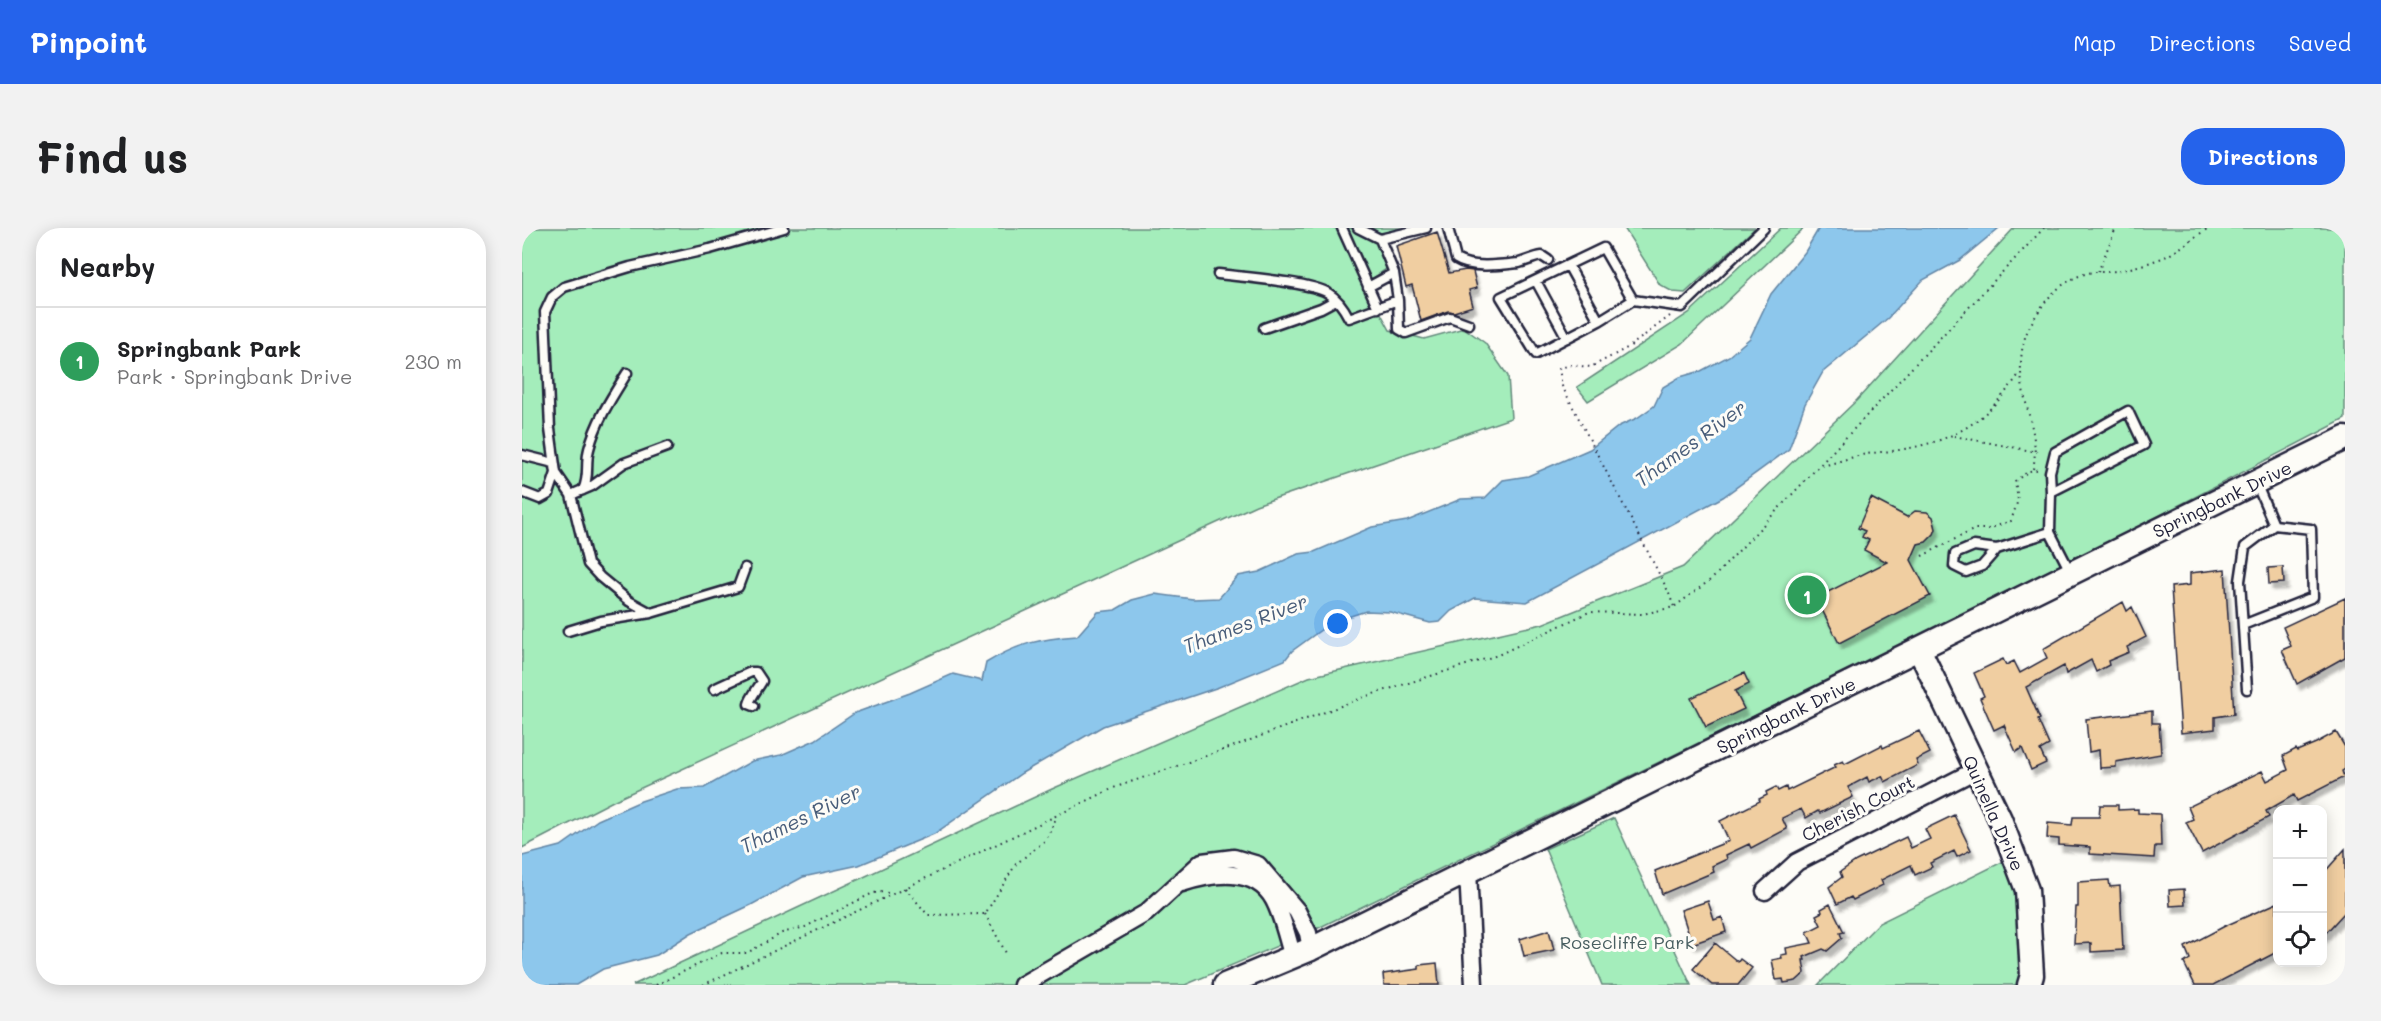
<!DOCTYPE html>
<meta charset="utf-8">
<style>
:root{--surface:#fff;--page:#f2f2f2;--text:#202124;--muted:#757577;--line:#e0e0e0;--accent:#2563eb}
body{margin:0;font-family:Mali,sans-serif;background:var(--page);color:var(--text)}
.controls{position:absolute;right:18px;bottom:18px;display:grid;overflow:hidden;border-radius:12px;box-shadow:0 3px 15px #0003}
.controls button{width:54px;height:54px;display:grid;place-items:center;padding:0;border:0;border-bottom:2px solid var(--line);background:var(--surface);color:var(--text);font:30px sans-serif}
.you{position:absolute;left:816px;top:396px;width:21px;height:21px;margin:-15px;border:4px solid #fff;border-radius:50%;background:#1a73e8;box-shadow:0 0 0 9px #1a73e833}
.badge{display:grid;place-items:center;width:39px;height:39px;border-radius:50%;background:var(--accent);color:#fff;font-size:20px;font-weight:700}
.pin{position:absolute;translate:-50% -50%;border:3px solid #fff;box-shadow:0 2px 6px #0006}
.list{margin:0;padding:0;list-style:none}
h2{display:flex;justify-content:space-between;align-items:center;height:78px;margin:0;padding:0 24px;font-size:26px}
h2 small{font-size:20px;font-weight:400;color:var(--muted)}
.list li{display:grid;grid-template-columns:39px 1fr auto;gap:18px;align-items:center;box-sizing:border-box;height:108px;padding:0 24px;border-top:2px solid var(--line)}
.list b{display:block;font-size:22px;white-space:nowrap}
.list p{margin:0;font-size:20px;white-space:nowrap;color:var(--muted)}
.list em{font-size:20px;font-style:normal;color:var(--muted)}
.icon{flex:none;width:33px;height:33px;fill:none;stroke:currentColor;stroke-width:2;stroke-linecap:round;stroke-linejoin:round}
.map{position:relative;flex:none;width:1823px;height:757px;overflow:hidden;border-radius:24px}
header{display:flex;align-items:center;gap:36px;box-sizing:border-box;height:84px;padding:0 30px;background:var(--accent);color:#fff}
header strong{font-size:28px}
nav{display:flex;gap:33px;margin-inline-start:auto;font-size:21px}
.intro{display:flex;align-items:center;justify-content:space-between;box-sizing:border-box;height:144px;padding:0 36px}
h1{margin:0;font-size:42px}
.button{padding:15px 27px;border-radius:24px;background:var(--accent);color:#fff;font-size:21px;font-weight:700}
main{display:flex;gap:36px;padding:0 36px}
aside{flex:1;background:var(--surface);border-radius:24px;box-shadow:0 3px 15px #0003}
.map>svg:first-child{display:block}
</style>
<header>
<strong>Pinpoint</strong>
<nav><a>Map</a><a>Directions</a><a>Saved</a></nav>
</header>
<div class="intro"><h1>Find us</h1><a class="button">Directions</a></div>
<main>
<aside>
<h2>Nearby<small></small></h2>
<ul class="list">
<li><span class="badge" style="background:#2e9e5b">1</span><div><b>Springbank Park</b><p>Park · Springbank Drive</p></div><em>230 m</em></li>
</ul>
</aside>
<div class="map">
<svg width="1823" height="757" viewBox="0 0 1823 757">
<defs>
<filter id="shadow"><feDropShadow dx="3.5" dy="6" stdDeviation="1.5" flood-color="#0004"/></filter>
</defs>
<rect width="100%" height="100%" fill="#fdfcf7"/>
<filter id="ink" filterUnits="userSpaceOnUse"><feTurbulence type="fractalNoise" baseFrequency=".0167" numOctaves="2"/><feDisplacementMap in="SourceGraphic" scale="12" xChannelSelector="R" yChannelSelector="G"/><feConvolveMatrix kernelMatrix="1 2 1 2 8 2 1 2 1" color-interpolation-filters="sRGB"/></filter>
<g filter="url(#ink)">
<path fill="#a4edbb" stroke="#63887b" stroke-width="1.5" d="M0,0H893L863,10L871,36L843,56L868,102L902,111L942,100L963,115L986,148L989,190L734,277L93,572L0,620Z
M1102,0H1233L1163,65L1151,64L1138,57Z
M1259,0H1282L1160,116L1066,173L1055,159L1167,85Z
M1492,0H1823V191L1544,336L786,705L663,757H111L530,561L787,449L1020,396L1161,339L1335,172Z
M1092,590L1169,757H1080L1023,621Z
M1484,632L1495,660L1503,731L1497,757H1296L1357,695Z"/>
<path fill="#8dc7ec" stroke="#6285a5" stroke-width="1.5" d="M1297,0H1477L1438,32L1401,52L1366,90L1301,144L1283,176L1267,221L1201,269L1005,374L953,370L929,383L918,394L908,395L868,384L844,383L810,394L770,423L763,432L697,459L581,498L500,545L412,606L337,637L281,649L229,677L169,705L135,727L81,741L54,757H0V628L39,618L76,592L119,573L155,561L182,560L230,533L259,527L293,512L333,485L388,465L431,446L460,453L464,435C496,415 518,411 555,408L576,384L593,382L610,372L633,366L671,371L697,370L716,348L737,344L776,326L792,324L850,299L885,293L939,271L963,270L981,252L1006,248L1068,221L1097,198L1115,190L1132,178L1141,159L1158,149L1179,143L1207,128L1228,110L1249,66L1283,24Z"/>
<path fill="#f0cea1" stroke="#22223b" stroke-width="1.5" filter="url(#shadow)" d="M915,4L927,45L944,42L951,43L955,60L947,62L951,78L932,84L926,83L899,93L890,57L884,59L874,18Z
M1349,270L1385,289L1393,283L1405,284L1411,289L1414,301L1412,306L1404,314L1396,316L1389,332L1408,368L1317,415L1294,370L1365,334L1342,322L1347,312L1340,309L1343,303L1336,300Z
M1761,339L1762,355L1747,356L1746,340Z
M1703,341L1712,486L1693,489V501L1659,505L1649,359L1668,357V345Z
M1823,370V429L1775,456L1760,422L1769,418L1761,399Z
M1601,374L1605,383L1610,379L1624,409L1605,419L1607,424L1586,433L1587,437L1574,444L1569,432L1544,446L1542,438L1504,459L1518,491L1516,492L1527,517L1518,522L1524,535L1509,542L1500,520L1494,524L1482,497L1472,502L1458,470L1462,468L1452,445L1481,431L1484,437L1492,433L1498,445L1525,430L1521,421Z
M1222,445L1227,456L1213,463L1222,481L1184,499L1169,470Z
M1630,483V495H1637L1639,526L1594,534V539L1578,540L1577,522L1567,524L1564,491Z
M1397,503L1408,525L1394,532L1396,537L1363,554L1360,548L1347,554L1345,549L1326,559L1331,569L1298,585L1296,583L1284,590L1279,581L1260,590L1265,601L1229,620L1227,616L1204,627L1205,631L1190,638L1192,644L1140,666L1133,643L1207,613L1198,593L1238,573L1237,571L1245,567L1244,564L1254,559L1256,563L1264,559L1265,563L1314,539L1312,537L1321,533L1323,536L1360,517L1361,520Z
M1814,504L1823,519V541L1820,543L1822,549L1775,573L1772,567L1744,583L1747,589L1680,625L1664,594L1671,591L1666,579L1740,543L1745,553L1766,542L1761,528L1774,521L1775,523L1794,515Z
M1578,577H1596V582L1616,581V585L1638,586L1639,618H1633L1632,630L1568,626V619L1537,617V611L1525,610L1526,595L1550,597L1551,589H1577Z
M1432,587L1449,622L1435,629L1432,623L1408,635L1410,639L1393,647L1389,637L1359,652L1361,657L1331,672L1329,669L1315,676L1307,659L1320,649L1318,644L1334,633L1384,609L1389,620L1408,611L1403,601Z
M1823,621V684L1800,709V647Z
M1587,652L1588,659L1598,658L1601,722L1569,724V715L1552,716L1554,679H1556V654Z
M1662,661L1663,677L1648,678L1647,662Z
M1186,673L1192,692L1200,689L1204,704L1170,716L1159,682Z
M1755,675V724L1691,757H1673L1662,735L1668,731L1663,719L1703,698Z
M1308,676L1322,704L1318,705L1320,710L1305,723L1301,721L1282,729L1283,732H1281L1283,745L1274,753L1262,755L1261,751L1254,752L1250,732L1260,730L1259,727L1265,726L1264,720L1290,715L1285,704L1299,697L1294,687L1300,684L1299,681Z
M1027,702L1032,722L1002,728L998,711Z
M1193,715L1216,734L1218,731L1230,740L1216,757H1190L1171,741Z
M915,735L917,757H862L861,746L897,741V737Z"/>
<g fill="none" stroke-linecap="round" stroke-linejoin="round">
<defs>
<path id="lane" d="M820,0L856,80
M836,0L858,11L904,0
M926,0L934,31C949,41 979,37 997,35C1005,33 1012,29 1020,28L1026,32
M1046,37L1077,93
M696,46C720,49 789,54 806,65C816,71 822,80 827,90L876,72L872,45
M1014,53L1045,110
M846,59L872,45L858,11
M876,72L877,101L884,105L928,89L947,96
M1111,72L1077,93L1014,126L979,69L1081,20L1111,72L1160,79L1242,0
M742,100L799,80L814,72
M0,227L32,235
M61,262C68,248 63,236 67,221C74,193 90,169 105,145
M0,264L18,271L27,266L34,245
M1529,264L1528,244L1533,224L1606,183L1622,217L1529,264L1528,304L1548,343
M49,267L70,258L102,235L145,219
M1475,321L1460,338L1444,344L1432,338L1433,326L1452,318L1475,321L1528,304
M223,340L216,359L129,385L107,373L78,349L66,336L49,267L34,245L28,201L23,84L30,69L42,59L108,39L188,21L262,0
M1721,397L1791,369L1789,301L1752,297
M46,403L79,393L129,385
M192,461L229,444H234L240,453C237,459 228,470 227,476L232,478
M1725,461L1718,353L1723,319L1752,297L1734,255"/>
<path id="street" d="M946,644L952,757
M660,655C690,645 734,638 752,672C761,689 765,710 771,729
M1243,663L1275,634L1454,542
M500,757L624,685L680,634L712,630L736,637L775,683L786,705L789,721"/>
<path id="secondary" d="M1397,421L1478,591L1505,662L1510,747L1507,757
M703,757L789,721L1823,210"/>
</defs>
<use href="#lane" stroke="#22223b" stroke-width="13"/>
<use href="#street" stroke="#22223b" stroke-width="21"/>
<use href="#secondary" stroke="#22223b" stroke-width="27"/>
<path stroke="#22223b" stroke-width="2" stroke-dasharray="1.5 4.5" stroke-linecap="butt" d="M1576,44L1594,0
M1148,88L1107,119L1069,139L1047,137L1037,141L1040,158L1146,363L1152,379
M1432,208L1515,224
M1300,238C1313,235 1326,230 1340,227C1352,224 1365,224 1377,222C1436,212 1463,194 1498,145
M1511,241C1519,203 1497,173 1499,134C1500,112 1505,101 1517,83C1528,65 1544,51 1566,45C1575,43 1584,45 1593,43C1608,41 1631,34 1645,28C1660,20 1673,8 1687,0
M1400,328L1453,301H1466L1489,293L1496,272L1493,253L1507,243L1519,241
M383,660L406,687L463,686L494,636L524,612L535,588
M463,686L485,727
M134,757L200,725H225L260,705L283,699L351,665L362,664L370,666
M181,757L594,559L707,520L848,467L976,427L1067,384L1121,386L1152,379L1191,350L1522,0"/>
<use href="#lane" stroke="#fdfcf7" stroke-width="8"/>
<use href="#street" stroke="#fdfcf7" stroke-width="16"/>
<use href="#secondary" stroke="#fdfcf7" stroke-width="22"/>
</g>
</g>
<g text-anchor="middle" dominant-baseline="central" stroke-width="6" stroke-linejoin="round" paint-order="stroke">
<g font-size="18" fill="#22223b" stroke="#fdfcf7">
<text transform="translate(1700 271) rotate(-26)">Springbank Drive</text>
<text transform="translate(1264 487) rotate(-26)">Springbank Drive</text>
<text transform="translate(1336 580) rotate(-27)">Cherish Court</text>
<text transform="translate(1472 585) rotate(66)">Quinella Drive</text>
</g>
<g font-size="18" fill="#495f61" stroke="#fdfcf7">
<text x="1105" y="714">Rosecliffe Park</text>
</g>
<g font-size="20" font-style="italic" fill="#475c79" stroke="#fdfcf7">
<text transform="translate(1168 215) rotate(-36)">Thames River</text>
<text transform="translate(723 395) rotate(-21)">Thames River</text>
<text transform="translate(278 590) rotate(-26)">Thames River</text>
</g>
</g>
</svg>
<div class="controls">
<button>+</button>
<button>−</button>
<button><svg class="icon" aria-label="locate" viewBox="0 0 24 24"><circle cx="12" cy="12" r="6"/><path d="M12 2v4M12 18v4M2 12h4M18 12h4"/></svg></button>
</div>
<div class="you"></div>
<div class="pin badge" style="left:1285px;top:367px;background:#2e9e5b">1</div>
</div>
</main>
